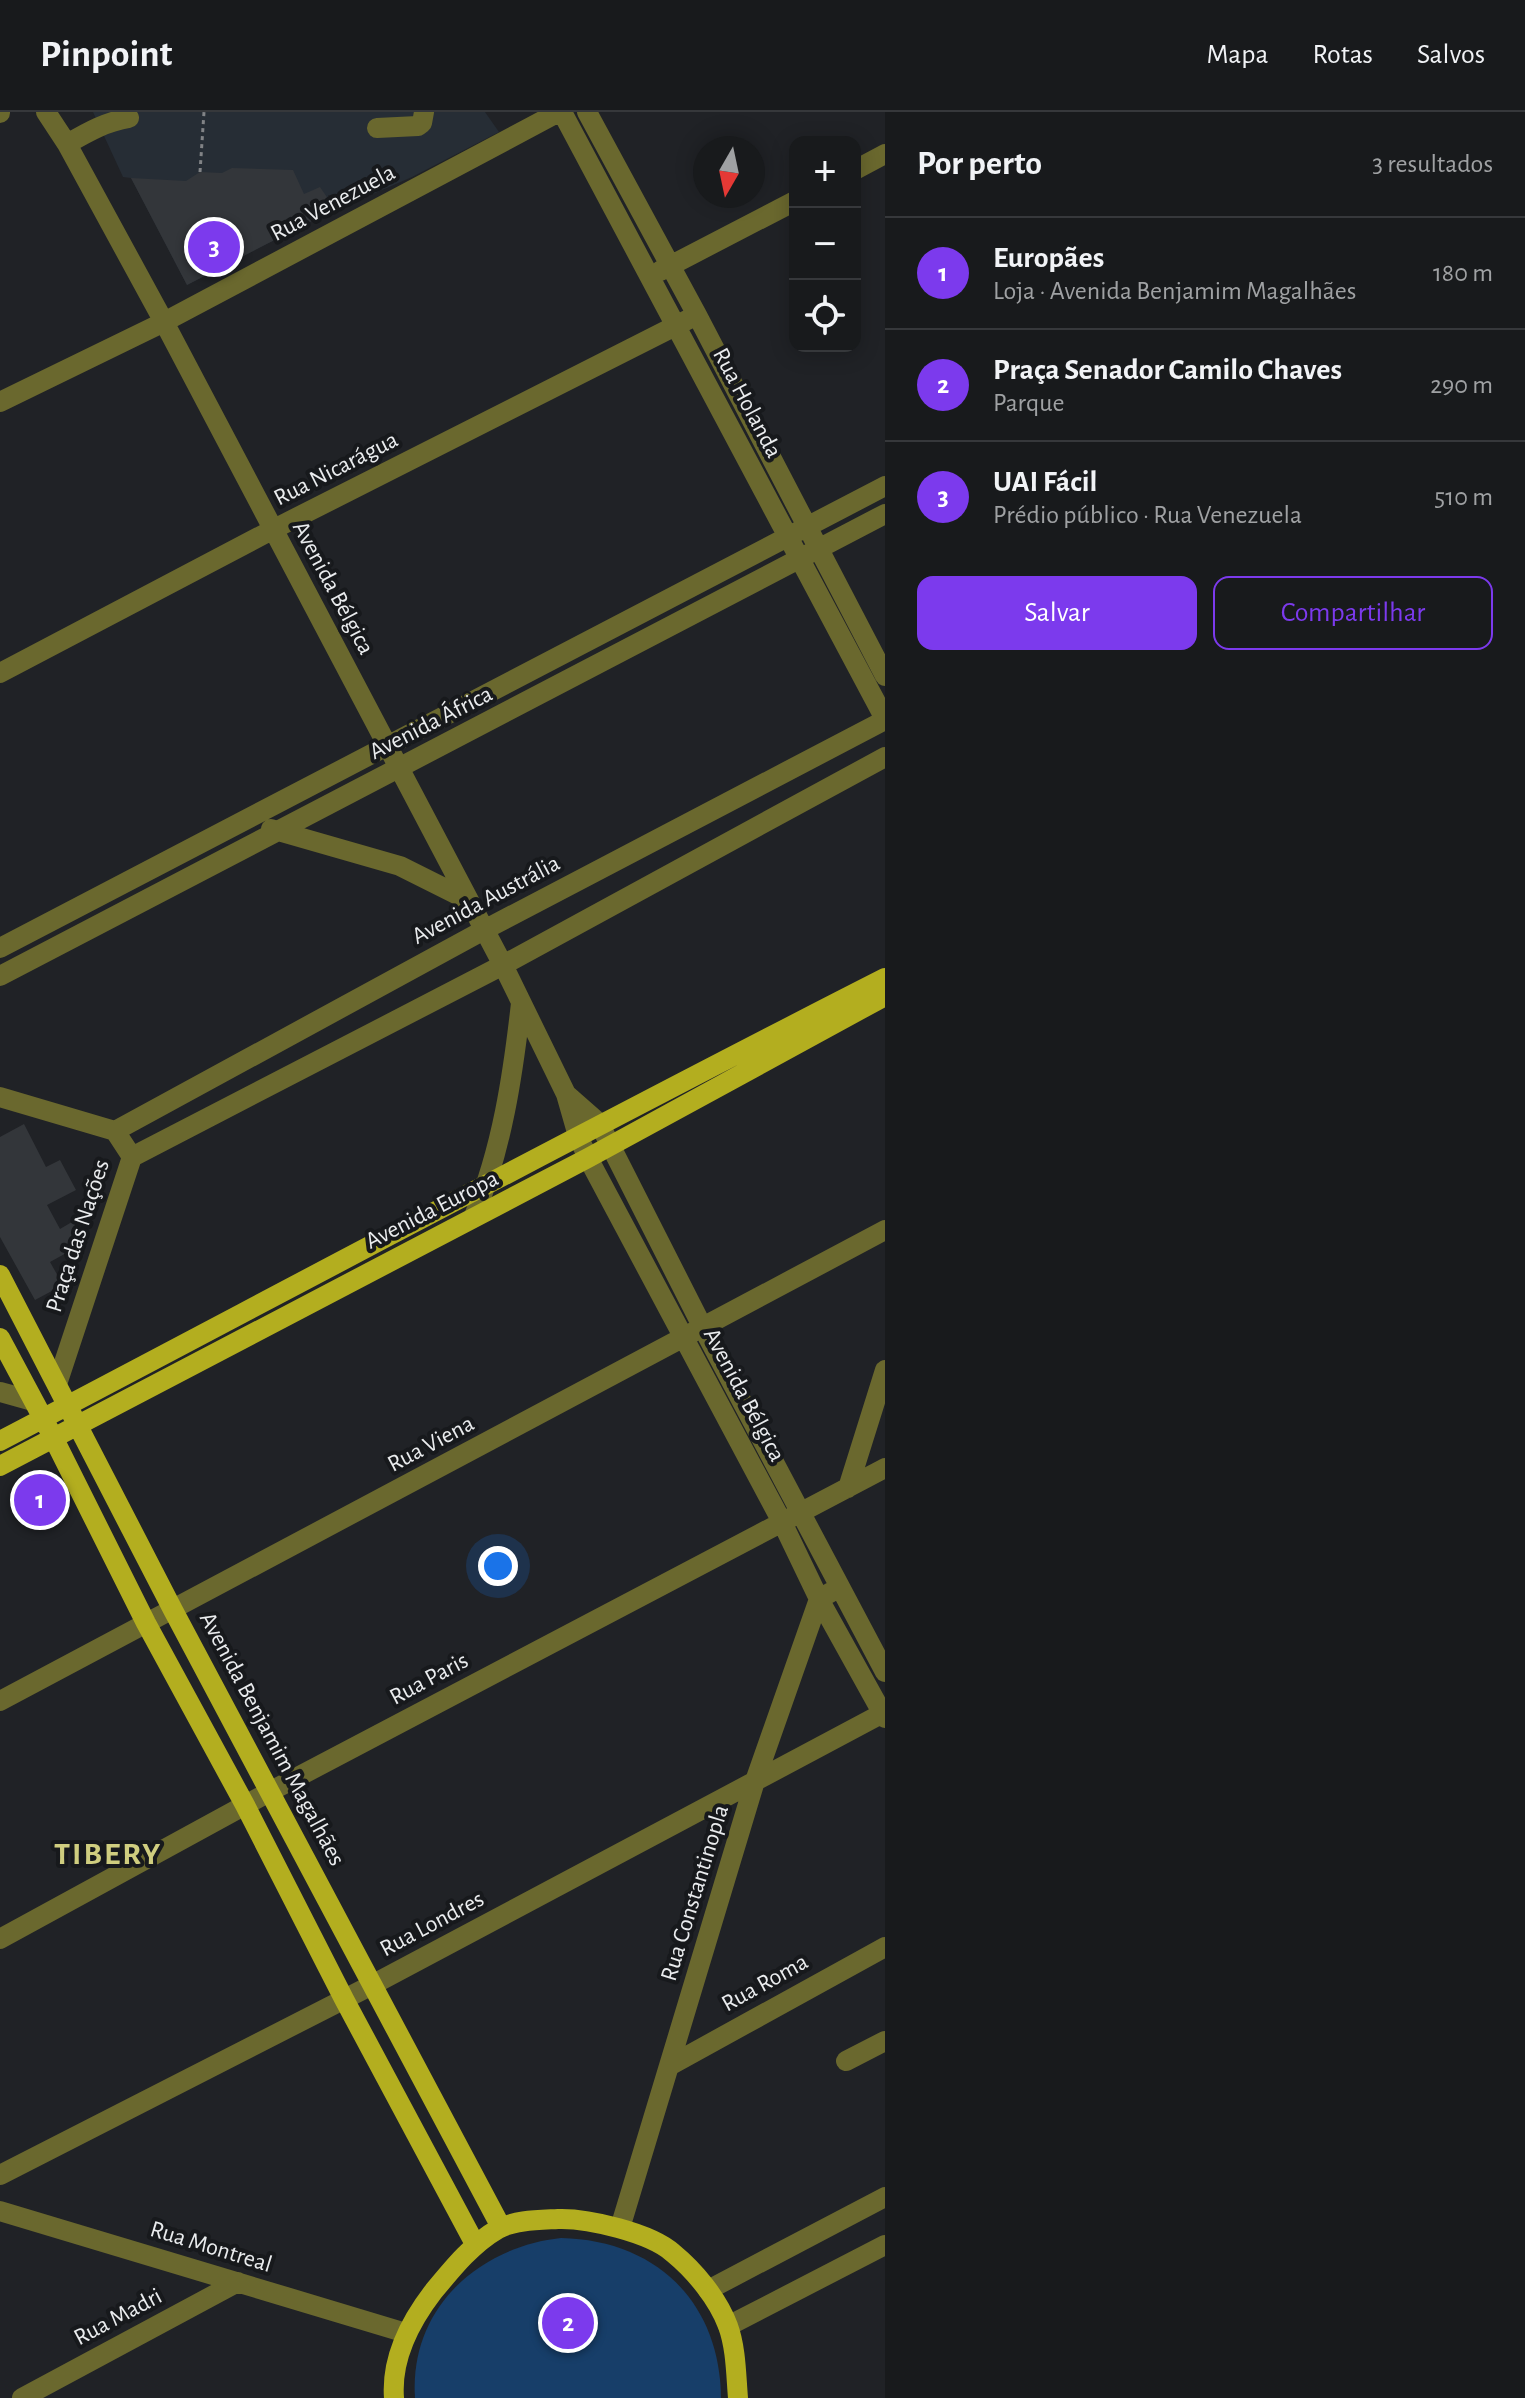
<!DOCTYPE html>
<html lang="pt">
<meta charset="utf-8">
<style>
:root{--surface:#181a1c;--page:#252729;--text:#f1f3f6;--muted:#9fa1a3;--line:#36383b;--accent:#7c3aed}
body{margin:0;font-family:"Alegreya Sans",sans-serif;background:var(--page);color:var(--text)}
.controls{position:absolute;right:24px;top:24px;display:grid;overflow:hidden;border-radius:16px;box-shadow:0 4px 20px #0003}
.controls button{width:72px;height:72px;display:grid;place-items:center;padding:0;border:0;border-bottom:2px solid var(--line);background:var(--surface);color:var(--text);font:40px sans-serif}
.compass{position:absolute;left:693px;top:24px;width:72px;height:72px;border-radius:50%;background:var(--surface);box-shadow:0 4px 20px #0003;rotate:189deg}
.you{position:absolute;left:498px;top:1454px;width:28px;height:28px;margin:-20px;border:6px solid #fff;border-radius:50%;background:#1a73e8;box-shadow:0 0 0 12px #1a73e833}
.badge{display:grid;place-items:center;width:52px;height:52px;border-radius:50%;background:var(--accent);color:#fff;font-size:26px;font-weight:700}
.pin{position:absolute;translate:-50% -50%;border:4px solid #fff;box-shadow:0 2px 8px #0006}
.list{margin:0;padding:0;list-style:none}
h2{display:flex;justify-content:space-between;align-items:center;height:104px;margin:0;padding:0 32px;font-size:34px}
h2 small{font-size:26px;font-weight:400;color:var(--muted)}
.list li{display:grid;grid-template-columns:52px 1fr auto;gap:24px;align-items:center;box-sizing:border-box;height:112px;padding:0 32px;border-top:2px solid var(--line)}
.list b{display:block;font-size:30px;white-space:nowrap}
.list p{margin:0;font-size:26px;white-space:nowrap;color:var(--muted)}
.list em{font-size:26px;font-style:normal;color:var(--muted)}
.actions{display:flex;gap:16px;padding:24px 32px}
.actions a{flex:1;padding:18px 0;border:2px solid var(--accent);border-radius:16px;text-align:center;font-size:28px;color:var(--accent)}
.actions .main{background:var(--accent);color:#fff}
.icon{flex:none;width:44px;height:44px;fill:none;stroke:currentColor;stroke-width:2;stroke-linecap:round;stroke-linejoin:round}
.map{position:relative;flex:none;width:885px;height:2286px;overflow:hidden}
header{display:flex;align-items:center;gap:48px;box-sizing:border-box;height:112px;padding:0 40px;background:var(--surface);border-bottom:2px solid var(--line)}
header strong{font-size:38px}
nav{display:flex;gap:44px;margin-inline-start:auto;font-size:28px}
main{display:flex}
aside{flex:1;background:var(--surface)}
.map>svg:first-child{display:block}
</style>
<header>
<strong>Pinpoint</strong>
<nav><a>Mapa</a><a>Rotas</a><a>Salvos</a></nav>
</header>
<main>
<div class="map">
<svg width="885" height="2286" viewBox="0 0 885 2286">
<rect width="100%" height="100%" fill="#202226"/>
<path fill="#262d35" d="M93,0H485L499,20L412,65L368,84L328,83L335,97L187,173L131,66L123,65Z"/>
<path fill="#173e69" d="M561,2126C656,2128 720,2190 721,2286H415C409,2197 478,2135 561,2126Z"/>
<path fill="#33363a" d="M232,56L293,58L304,82L320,75L335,97L187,173L131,66L186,69L200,60L222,61Z
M24,1012L46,1055L60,1048L76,1078L47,1093L60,1117L77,1107L88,1129L50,1150L63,1173L35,1188L0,1125V1025Z"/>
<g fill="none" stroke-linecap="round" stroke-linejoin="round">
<path stroke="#818386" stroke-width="3" stroke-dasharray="4 4" stroke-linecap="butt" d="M200,60L204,0"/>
<path stroke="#6a682e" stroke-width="20" d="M46,0L67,32L164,210L503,853L566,982L578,1024L588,1046L782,1410L819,1487L885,1606
M562,0L885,607
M587,0L697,203L885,564
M0,1V0
M377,16L418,14L422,11L424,0
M67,32C88,20 105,10 129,6
M855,58L885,42
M660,159L795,89
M0,290L164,210L559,0
M0,561L272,418L697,203
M271,717L400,754L466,787
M0,836L885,374
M0,864L885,402
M566,982L599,1011L703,1216L885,1560
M0,985L115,1019L132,1045L57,1272
M115,1019L484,818L885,608
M132,1045L503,853L885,645
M474,1104C502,1037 513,963 521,891
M0,1280L33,1289
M848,1376L885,1258
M0,1589L885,1118
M0,1827L271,1679L885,1356
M846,1949L885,1929
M671,1953L885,1835
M0,2063L372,1873L885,1600
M0,2099L406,2221
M620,2116L755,1669L819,1487L840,1475
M708,2178L885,2085
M728,2214L885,2133
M22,2286L238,2170"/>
<path stroke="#b3ae1f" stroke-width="20" d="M0,1163L173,1498L501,2115
M0,1226L53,1325L146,1511L245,1693L344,1887L475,2132
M0,1329C295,1174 588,1017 885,866
M0,1354L588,1046L885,884
M394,2286C391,2247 410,2210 433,2180C452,2157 472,2132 498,2117C514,2108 540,2108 558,2107C588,2106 651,2121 673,2141C695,2159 718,2187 728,2214C736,2236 736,2262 738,2286"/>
</g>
<g text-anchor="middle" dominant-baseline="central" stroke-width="8" stroke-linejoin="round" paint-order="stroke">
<g font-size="24" fill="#eaecee" stroke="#17191c">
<text transform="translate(333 91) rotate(-28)">Rua Venezuela</text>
<text transform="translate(747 291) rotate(62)">Rua Holanda</text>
<text transform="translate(336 357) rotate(-27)">Rua Nicarágua</text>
<text transform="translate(333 476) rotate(62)">Avenida Bélgica</text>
<text transform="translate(431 611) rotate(-27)">Avenida África</text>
<text transform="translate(486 788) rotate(-28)">Avenida Austrália</text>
<text transform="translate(432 1098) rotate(-27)">Avenida Europa</text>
<text transform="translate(78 1124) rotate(-72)">Praça das Nações</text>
<text transform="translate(744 1283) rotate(62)">Avenida Bélgica</text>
<text transform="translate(431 1332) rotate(-28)">Rua Viena</text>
<text transform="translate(429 1567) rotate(-28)">Rua Paris</text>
<text transform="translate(272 1627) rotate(62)">Avenida Benjamim Magalhães</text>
<text transform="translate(695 1781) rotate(-73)">Rua Constantinopla</text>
<text transform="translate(432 1812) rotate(-28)">Rua Londres</text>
<text transform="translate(765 1871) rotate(-29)">Rua Roma</text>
<text transform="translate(211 2135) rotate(17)">Rua Montreal</text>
<text transform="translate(118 2205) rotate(-28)">Rua Madri</text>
</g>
<g font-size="32" font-weight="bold" letter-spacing="2" fill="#cfcd7f" stroke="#17191c">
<text x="108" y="1742">TIBERY</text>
</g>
</g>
</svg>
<div class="controls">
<button>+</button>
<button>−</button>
<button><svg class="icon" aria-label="locate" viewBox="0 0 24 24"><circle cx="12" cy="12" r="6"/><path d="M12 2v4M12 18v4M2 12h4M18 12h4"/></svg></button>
</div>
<svg class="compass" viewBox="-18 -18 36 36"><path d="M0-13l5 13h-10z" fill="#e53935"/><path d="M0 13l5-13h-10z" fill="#9fa1a3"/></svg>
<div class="you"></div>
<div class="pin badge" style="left:40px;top:1388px">1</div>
<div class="pin badge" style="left:568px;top:2211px">2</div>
<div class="pin badge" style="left:214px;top:135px">3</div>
</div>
<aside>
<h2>Por perto<small>3 resultados</small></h2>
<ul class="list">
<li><span class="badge">1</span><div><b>Europães</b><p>Loja · Avenida Benjamim Magalhães</p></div><em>180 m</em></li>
<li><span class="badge">2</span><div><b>Praça Senador Camilo Chaves</b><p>Parque</p></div><em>290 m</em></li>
<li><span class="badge">3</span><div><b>UAI Fácil</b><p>Prédio público · Rua Venezuela</p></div><em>510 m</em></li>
</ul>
<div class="actions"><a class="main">Salvar</a><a>Compartilhar</a></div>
</aside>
</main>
